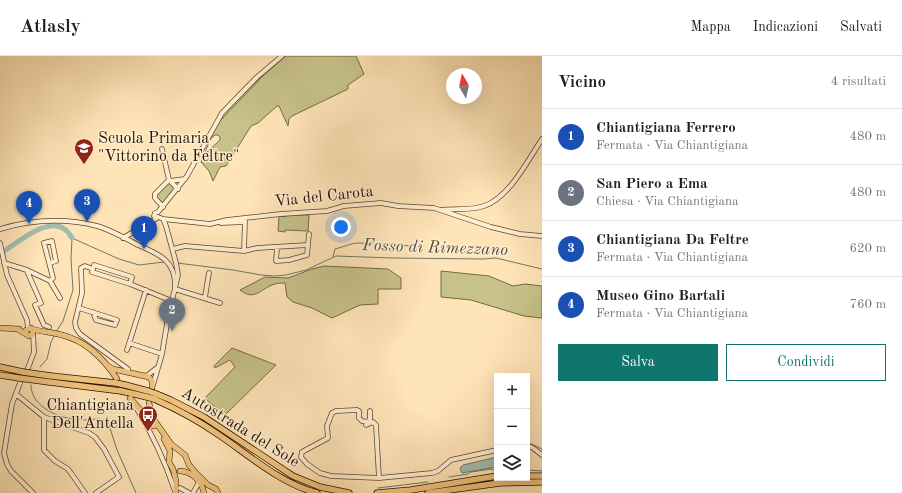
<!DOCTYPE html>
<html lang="it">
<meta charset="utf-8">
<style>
:root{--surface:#fff;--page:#f6f6f6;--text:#222;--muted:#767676;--line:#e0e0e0;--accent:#0f766e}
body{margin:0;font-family:"Old Standard TT",serif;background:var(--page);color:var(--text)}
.controls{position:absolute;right:12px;bottom:12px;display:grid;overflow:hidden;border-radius:0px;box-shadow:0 4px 16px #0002}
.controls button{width:36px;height:36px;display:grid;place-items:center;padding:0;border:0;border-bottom:1px solid var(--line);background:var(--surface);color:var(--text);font:20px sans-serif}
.compass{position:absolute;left:446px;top:12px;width:36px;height:36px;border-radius:50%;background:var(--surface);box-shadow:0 4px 16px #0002;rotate:351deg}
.you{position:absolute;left:341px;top:171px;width:14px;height:14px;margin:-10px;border:3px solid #fff;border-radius:50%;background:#1a73e8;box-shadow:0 0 0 6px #1a73e833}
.badge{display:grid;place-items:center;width:26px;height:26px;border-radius:50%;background:var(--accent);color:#fff;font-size:13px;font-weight:700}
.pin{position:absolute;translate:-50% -33px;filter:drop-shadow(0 1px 2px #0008)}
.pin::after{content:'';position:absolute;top:21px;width:14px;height:12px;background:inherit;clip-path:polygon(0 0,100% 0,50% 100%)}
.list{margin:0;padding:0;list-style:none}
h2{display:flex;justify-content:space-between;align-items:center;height:52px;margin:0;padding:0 16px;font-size:17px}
h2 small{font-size:13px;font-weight:400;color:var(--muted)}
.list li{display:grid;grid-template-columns:26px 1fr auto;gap:12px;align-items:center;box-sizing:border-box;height:56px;padding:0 16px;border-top:1px solid var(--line)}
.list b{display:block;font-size:15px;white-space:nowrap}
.list p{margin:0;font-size:13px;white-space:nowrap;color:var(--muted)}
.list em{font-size:13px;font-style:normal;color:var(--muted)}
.actions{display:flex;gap:8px;padding:12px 16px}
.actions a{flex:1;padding:9px 0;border:1px solid var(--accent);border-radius:0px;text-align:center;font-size:14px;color:var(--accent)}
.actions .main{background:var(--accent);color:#fff}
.icon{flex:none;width:22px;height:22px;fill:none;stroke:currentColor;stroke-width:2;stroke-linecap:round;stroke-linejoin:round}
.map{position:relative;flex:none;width:542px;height:437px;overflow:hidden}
header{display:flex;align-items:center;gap:24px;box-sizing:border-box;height:56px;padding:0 20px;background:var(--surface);border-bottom:1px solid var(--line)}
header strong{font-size:19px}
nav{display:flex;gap:22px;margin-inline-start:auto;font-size:14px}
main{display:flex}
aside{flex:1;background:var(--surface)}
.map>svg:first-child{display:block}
</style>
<header>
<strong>Atlasly</strong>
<nav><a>Mappa</a><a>Indicazioni</a><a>Salvati</a></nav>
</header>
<main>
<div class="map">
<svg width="542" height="437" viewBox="0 0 542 437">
<rect width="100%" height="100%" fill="#ffe4b7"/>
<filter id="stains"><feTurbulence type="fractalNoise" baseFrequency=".005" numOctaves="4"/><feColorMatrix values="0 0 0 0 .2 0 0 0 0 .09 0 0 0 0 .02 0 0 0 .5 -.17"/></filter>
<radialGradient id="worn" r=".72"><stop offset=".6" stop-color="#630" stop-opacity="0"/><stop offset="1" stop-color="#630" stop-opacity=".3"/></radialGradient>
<path fill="#c7c289" stroke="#756a44" d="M285,0H356L364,18L348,29V33L292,60L289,63L288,70L279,50H277L258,67L251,70L226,110L220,111L213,125L209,115L201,106L207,96L220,84V81L218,79H215L209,84L217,67L225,56L272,10Z
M168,126L176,133L162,149L156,142L157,139Z
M286,159H309L308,175L285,174V176L278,175L279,160L286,161Z
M324,210L388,213L401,222V233H378V248L360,249L332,262L312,252L293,246L287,241L285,227C281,227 276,227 272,229C260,234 254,245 240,234L265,221L288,222L312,213Z
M441,215L489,220L513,230L525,228L542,230V262L524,260L471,244L441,241Z
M232,292L276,309L224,360L205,342L235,311L230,304L215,312L214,310Z"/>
<path fill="#a0beb0" stroke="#6e796a" d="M497,401V411L462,417L460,412L463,409Z"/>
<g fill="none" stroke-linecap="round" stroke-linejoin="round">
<path stroke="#6e796a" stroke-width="1" d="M220,65L263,20L286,0
M205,96L214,75
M333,201L335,193L355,187L393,188L417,191
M177,207L233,214L261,219L274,220L286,219L306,214L336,200L393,202L483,203L496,202L542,213
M56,276L63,265L73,234L71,203L72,182L119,203L139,209L164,206
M40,311L47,303L51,286L54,280
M31,329C31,352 61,363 80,364C89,365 100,360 108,366L117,394L136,437
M527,386L542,393
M527,414L542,415
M449,421L468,418L471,416L491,413L497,415
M378,432L428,426"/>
<path stroke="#a0beb0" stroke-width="5" d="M0,198C18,187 56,151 72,182"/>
<defs>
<path id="minor" d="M162,93L169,124
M170,125L185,123
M163,151L155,142V138L169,124L178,133
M440,154C455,152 469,155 484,150C509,142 528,104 542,83
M156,161L154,160L155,157L158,156L187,120L222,57L257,21L282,0
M163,163L210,168L227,164L281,158L327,155L344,150L381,147L398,150L434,152L491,171L520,178L542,180
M221,167L244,166
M0,173C31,164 65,162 97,170C108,173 127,183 138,189C159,198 176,205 175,231
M123,182L154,164L158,161
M0,187L7,219L27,264L28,273
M277,192L276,205L289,204L307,199L309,178
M173,193L185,190L244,195L257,192L308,189
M244,195L245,164
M4,207L27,214L50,225L60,242
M50,207L56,205L52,185L44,187L53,222L50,225
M94,209L132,221L130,228L92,216Z
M93,213L85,210L81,212L82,237L75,266L76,272L80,278L128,313V316
M27,215L41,247L35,249L44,269L49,271
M130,228L172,245
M175,233L220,247
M205,241L209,217
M79,252L117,264L115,269L96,264L93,256
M129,287L162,298
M127,294L146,234
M28,312L34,296L33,278
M144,320L148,319L158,311
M20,327L12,348L4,397L7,408L11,415L33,437
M153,329L162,298L168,262L178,219L176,207L166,170L163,163L158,161
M16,338L44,361V394L55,405L68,413L85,437
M137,353C153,379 165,406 175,435
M370,355V364L367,366L362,365L359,362V355L357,354L336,355L332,357L327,370L328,382L302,396L301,401L307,408L320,417L331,420L379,422L432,417L438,415L451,404L497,394
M44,361L89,377L95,381L104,393L119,421L96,437
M366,369L373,366L376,369L379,422
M527,389L533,392L542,399
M180,432L189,437
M193,437L199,426"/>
<path id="major" d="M0,272L19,273
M17,273L29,280L32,279L33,275L31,272L26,274V278
M32,273C42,276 52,276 62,279C86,285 104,303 117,323
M108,310L113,313L149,321L152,325V332
M130,342L154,370
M149,347L152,361L171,388L185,399L189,409L196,417L208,429L216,433L218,437
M164,383L170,395L169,406L173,413L176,425V437
M180,415C192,415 202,426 204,437"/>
<path id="highway" d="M0,311L23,316
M0,319L19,322
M51,320L116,327
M49,326L121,335
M125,329L148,335
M130,337L147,341
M154,337L171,344L204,361L293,420L320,431L349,437
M154,343C177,353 199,365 219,379C250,400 280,427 317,437
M527,420H542
M377,437L411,434L497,420
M428,437L500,427L542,426"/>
</defs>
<use href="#minor" stroke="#5a462e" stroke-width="5.5"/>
<use href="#major" stroke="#231200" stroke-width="6"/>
<use href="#highway" stroke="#231200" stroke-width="7"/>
<use href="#minor" stroke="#ffedd0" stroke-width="4"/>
<use href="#major" stroke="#f0c27c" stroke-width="5"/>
<use href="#highway" stroke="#f0c27c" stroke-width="5.5"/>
<defs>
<path id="highway-bridge" d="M23,316L51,320
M19,322L49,326
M116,327L125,329
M121,335L130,337
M148,335L154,337
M147,341L154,343"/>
</defs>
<use href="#highway-bridge" stroke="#231200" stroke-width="7" stroke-linecap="butt"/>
<use href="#highway-bridge" stroke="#f0c27c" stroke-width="5.5"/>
</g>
<defs>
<symbol id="school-pin" viewBox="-11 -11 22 30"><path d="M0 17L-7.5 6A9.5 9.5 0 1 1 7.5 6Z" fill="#8f2418" stroke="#ffedd0"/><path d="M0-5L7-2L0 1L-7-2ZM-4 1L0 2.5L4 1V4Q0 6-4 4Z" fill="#fff"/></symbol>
<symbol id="bus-pin" viewBox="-11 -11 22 30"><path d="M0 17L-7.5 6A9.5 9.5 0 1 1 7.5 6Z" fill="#8f2418" stroke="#ffedd0"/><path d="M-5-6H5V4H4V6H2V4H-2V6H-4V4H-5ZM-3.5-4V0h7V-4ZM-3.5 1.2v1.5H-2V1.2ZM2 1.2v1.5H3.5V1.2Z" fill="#fff"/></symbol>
</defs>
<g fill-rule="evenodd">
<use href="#school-pin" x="73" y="81" width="22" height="30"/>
<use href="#bus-pin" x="137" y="348" width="22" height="30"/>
</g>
<g text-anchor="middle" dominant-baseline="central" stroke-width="3" stroke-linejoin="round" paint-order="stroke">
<g font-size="16" fill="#231200" stroke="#ffedd0" text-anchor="start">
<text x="98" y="83">Scuola Primaria<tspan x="98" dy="18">"Vittorino da Feltre"</tspan></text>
<text x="134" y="350" text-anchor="end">Chiantigiana<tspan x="134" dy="18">Dell'Antella</tspan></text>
</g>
<g font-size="16" fill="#231200" stroke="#ffedd0">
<text transform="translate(324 141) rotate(-6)">Via del Carota</text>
<text transform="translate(240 372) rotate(32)">Autostrada del Sole</text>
</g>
<g font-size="17" font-style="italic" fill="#4f4e3e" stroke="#ffedd0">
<text transform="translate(435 192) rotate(2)">Fosso di Rimezzano</text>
</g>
</g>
<rect width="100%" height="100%" filter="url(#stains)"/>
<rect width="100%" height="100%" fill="url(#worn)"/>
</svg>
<div class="controls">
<button>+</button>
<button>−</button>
<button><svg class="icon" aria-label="layers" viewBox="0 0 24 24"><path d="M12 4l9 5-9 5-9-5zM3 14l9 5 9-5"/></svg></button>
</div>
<svg class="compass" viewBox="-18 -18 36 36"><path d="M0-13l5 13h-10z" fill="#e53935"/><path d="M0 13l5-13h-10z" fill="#767676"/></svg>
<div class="you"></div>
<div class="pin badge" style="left:144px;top:193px;background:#1a4fb4">1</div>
<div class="pin badge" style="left:172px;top:275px;background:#6b7280">2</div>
<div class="pin badge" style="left:87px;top:166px;background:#1a4fb4">3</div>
<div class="pin badge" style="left:29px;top:168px;background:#1a4fb4">4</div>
</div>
<aside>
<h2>Vicino<small>4 risultati</small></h2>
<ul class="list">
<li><span class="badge" style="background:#1a4fb4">1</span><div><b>Chiantigiana Ferrero</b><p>Fermata · Via Chiantigiana</p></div><em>480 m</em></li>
<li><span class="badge" style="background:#6b7280">2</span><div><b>San Piero a Ema</b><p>Chiesa · Via Chiantigiana</p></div><em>480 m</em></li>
<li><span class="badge" style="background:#1a4fb4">3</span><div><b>Chiantigiana Da Feltre</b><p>Fermata · Via Chiantigiana</p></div><em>620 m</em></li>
<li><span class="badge" style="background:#1a4fb4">4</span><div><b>Museo Gino Bartali</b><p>Fermata · Via Chiantigiana</p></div><em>760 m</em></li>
</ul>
<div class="actions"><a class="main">Salva</a><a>Condividi</a></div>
</aside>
</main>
